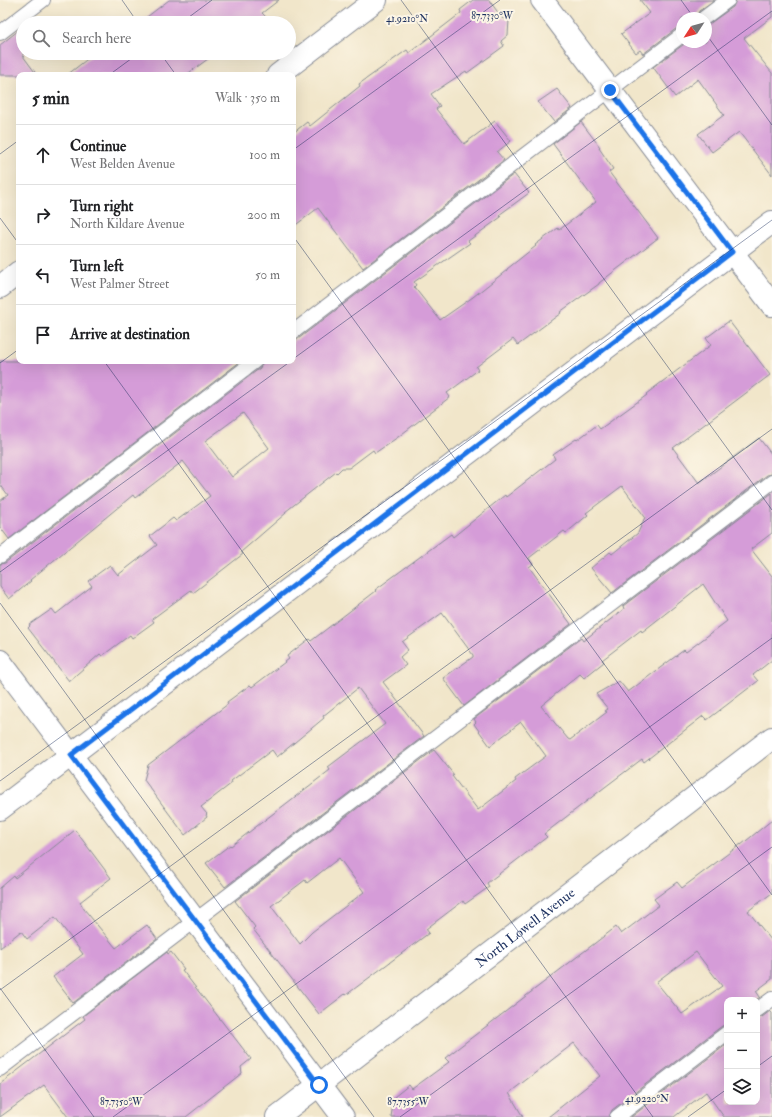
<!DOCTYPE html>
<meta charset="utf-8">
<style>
:root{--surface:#fff;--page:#f2f2f2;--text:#202124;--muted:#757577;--line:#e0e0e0}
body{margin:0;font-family:"IM FELL Double Pica",serif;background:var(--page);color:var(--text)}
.controls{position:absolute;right:12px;bottom:12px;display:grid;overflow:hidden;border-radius:8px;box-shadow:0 4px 16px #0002}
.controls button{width:36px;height:36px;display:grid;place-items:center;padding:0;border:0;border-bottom:1px solid var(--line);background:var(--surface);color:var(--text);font:20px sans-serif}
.compass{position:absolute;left:676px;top:12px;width:36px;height:36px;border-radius:50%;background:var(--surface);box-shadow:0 4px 16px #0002;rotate:234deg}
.stop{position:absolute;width:12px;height:12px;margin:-9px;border:3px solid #1a73e8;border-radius:50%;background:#fff}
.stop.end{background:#1a73e8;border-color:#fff;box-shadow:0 1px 4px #0008}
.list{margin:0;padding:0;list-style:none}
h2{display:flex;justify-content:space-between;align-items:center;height:52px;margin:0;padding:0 16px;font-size:17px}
h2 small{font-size:13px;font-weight:400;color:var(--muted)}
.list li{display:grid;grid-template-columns:26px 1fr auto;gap:12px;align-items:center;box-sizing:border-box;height:60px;padding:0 16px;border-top:1px solid var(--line)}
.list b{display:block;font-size:15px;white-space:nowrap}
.list p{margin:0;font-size:13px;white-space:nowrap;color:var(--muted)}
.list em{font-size:13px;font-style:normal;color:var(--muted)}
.icon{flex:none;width:22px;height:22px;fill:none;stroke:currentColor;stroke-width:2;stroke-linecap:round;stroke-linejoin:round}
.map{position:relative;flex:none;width:772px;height:1117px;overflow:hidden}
.search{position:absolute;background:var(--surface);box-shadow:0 4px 16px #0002;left:16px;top:16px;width:280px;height:44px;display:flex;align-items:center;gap:10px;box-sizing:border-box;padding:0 14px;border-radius:22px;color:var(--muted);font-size:15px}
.panel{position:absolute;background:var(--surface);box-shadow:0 4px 16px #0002;left:16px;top:72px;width:280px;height:292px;border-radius:8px}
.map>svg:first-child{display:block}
</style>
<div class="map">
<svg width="772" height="1117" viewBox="0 0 772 1117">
<rect width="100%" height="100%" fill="#fcf5e5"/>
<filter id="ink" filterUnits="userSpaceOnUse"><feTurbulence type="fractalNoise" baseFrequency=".025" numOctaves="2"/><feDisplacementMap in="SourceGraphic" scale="8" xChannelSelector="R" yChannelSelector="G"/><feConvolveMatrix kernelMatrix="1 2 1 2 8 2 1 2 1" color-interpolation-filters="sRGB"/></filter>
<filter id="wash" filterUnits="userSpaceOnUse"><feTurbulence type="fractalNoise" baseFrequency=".012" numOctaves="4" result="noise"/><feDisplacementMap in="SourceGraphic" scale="16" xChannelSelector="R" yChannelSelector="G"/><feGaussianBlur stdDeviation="0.9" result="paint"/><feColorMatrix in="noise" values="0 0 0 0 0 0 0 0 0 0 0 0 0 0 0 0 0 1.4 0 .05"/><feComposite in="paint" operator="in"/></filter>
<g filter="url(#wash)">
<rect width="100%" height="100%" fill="#f1e6ca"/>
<g id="blocks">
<path fill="#d59cd8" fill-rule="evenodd" d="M169,0H279L262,13L272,23H139Z
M473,0H489L502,18L509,20L508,35L501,41L504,46L467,73L466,71L431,94L440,106L436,109L464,144L495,121L511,141L497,152L504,160L363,268L318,208L293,227V133L307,122L310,126L360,86L359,84L407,50L409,53L461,13L460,10Z
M640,0H714L699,11L696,18H682V27L677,28L643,54L640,50L636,53L621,34L650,13Z
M736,0H772V17L744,38L772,73V175L739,132L712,152L698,134L724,115L698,79L675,97L653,67L687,42H706V26L733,7Z
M23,27V56L37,75H0V45Z
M95,53H216L186,75H67Z
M557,89L572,108L554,122L538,102Z
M581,122L600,147L599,148L613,169L609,172L658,238L599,283V284L560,312L561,313L518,345L513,339L476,367L478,370L447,393L450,397L398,437L375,453L373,450L349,468H342L337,473L336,472L285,512L286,513L241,552L243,554L193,593L191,590L152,619L154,622L132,638L130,635L102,656L100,654L69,681L28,628L30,626L29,625L52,609L56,614L92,586L88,581L110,565L118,575L157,545L150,536L173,518L176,521L210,496L183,461L135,498L133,495L30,580L31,581L9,599L0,587V564L5,563L260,368L263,361H293V340L298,339L514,174L529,193L499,215L501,217L468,241L470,243L414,282L416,285L414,287L440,320L473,297L507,270V269L536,246L535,245L558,228L559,230L596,202L553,144ZM243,413L269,448L232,477L205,441Z
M729,321L770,375L673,448L699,483L759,438L772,455V474L767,475L612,593L591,568L610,552L612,554L638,533L645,517L622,486L586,513L588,515L566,533L564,531L529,558L533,564L529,567L571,624L464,706L443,678L473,657V655L442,613L402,642L408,650L400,657L406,665L383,682L424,736L225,887L206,863L230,845L231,846L330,770L328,767L385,724L358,688L323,716L324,718L277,757L272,750L231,781L232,783L201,807L207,814L206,815L207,817L185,835L144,780L148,765L228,704L227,702L250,685L252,687L289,659L287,656L309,639L311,641L376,591L375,590L451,534L453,537L505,495L506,497L555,459L553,455L576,439L577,440L597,425L600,429L647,395L646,394L711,345L706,338Z
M0,361H241L9,539L0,527V501L8,495L0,484Z
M772,493V533L751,549L772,576V660L753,675L758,681L707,720L703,716L644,762L642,759L605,787L544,834L547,837L487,883L489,887L465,904L463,901L426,929L429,933L346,995L345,994L319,1014L253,929L255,927L235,901L434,750L454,775L452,776L478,810L516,781L515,779L546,756L521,722L490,746L474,724L476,722L474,719L581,638L583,641L624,609L623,606ZM703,584L727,621L686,652L684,650L628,692L619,681L596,694L608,709L605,711L607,712L570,740L568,739L541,706L580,674L584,678L604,662L602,660L641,630L642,632ZM339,858L364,892L312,932L300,944L271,906L305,880L307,883Z
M772,820V893L748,911L772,941V979L756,991L760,997L756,1000H727V1025L722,1026L612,1110L609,1117H548L600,1076L574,1043L509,1093L523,1117H391L394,1097L409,1085L412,1089L449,1062L445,1058L616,927L621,934L659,905L654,899L677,882L682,888L741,844V845ZM696,952L722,986L682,1014L656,982Z
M75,830L111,878L80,902L84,909L116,948L147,925L157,939L73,1003L53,977L83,954L55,917L27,939L21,931L0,948V888L14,876L15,878Z
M167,952L168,954L171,952L184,969L182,970L251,1059L241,1067L242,1073L186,1117H68L44,1085L0,1117V1084L85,1019L83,1016Z
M770,1011L772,1013V1117H724L706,1092L674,1117H631L727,1044V1102H757V1018L762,1017Z"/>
</g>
</g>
<g filter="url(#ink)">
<use href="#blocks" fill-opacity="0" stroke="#868a94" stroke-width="1"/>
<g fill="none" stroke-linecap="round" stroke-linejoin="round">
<defs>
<path id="service" d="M704,18L728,0
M0,33L43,0
M293,332L682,35
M0,556L255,361
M757,1010L772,999
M0,1069L772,482
M617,1117L727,1033"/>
<g id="minor">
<path d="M542,0L772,305"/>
<path d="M278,75L376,0"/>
<path d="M0,287L19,272"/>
<path d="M0,661L343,1117"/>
<path d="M0,809L772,222"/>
<path id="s1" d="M277,1117L772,738"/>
</g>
</defs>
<use href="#service" stroke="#868a94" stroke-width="16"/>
<use href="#minor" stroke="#868a94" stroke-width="24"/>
<use href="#service" stroke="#fff" stroke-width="14"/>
<use href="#minor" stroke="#fff" stroke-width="22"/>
</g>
</g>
<g fill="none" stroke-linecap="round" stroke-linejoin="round" filter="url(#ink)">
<path stroke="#1a73e8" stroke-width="5" d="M319,1085L71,755L732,252L610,90"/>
</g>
<path fill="none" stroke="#1b2f5e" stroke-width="1" stroke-opacity="0.45" d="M122,0L138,23M401,0L772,510M681,0L694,18M181,23L212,0M706,34L772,125M160,53L176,75M109,75L139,53M293,150L500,0M0,154L19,140M0,218L19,244M293,236L772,895M293,359L772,11M104,361L653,1117M0,363L19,349M0,572L291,361M0,603L374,1117M0,781L772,220M0,988L94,1117M0,990L772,429M757,1067L772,1056M113,1117L772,638M400,1117L772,847M688,1117L727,1089"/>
<g text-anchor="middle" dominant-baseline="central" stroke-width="4" stroke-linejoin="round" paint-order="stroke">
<g font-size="14" fill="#1b2f5e" stroke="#fcf5e5">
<text stroke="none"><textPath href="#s1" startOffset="312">North Lowell Avenue</textPath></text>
</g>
</g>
<g font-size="10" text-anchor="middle" fill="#1b2f5e" stroke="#fcf5e5" stroke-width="4" stroke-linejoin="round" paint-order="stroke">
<text x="492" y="19">87.7330°W</text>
<text x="407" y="22">41.9210°N</text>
<text x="647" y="1102">41.9220°N</text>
<text x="121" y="1105">87.7350°W</text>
<text x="408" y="1105">87.7355°W</text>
</g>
</svg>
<div class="controls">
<button>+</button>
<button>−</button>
<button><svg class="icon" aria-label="layers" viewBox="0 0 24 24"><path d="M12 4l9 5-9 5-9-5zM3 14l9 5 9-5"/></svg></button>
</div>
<svg class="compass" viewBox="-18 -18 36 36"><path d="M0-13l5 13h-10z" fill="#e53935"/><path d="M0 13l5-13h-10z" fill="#757577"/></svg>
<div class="stop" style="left:319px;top:1085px"></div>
<div class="stop end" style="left:610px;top:90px"></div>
<div class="search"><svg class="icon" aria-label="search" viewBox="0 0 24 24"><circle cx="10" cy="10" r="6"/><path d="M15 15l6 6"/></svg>Search here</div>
<section class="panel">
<h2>5 min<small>Walk · 350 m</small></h2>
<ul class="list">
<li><svg class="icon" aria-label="ahead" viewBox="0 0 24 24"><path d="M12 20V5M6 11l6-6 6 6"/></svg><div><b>Continue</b><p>West Belden Avenue</p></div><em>100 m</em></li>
<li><svg class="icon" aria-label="right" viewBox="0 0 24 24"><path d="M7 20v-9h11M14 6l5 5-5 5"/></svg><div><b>Turn right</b><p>North Kildare Avenue</p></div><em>200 m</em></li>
<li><svg class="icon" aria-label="left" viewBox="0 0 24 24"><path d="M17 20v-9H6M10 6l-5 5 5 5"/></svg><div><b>Turn left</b><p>West Palmer Street</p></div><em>50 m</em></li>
<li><svg class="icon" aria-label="arrive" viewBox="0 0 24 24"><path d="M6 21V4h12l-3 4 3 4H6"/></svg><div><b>Arrive at destination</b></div></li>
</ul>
</section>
</div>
